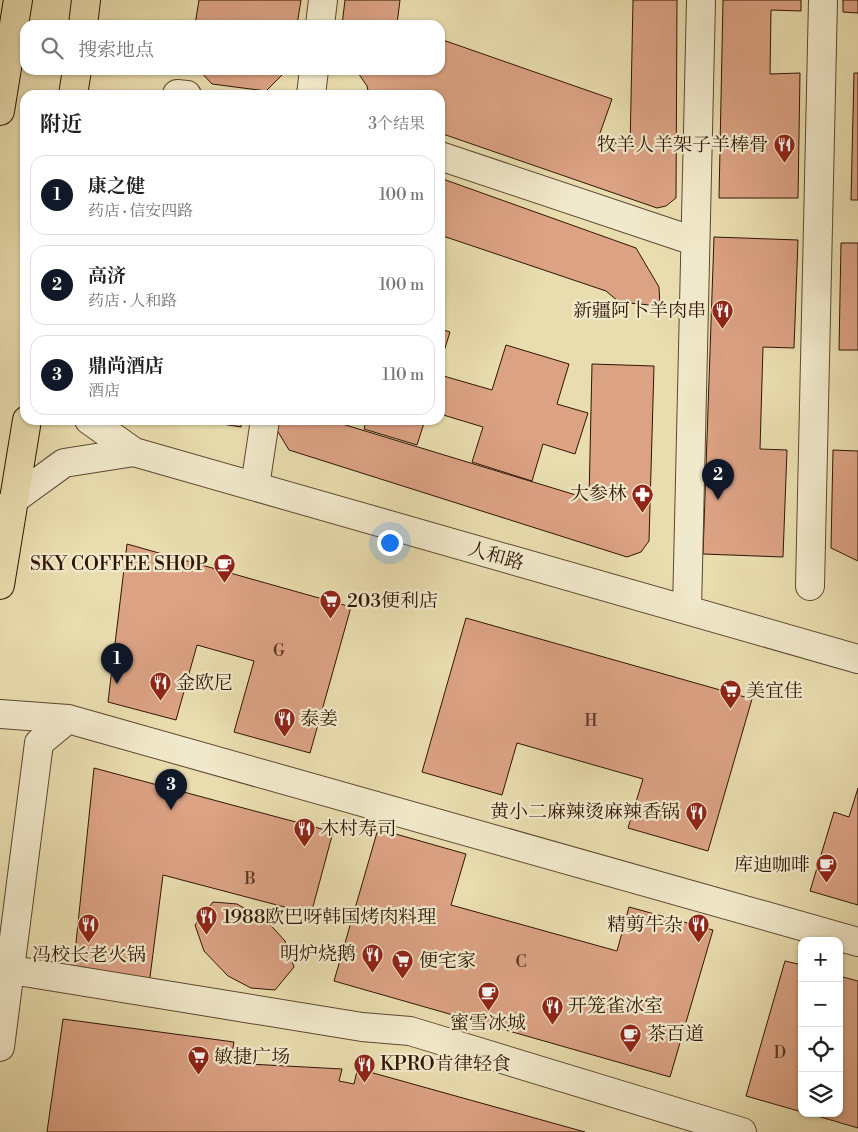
<!DOCTYPE html>
<html lang="zh">
<meta charset="utf-8">
<style>
:root{--surface:#fff;--page:#f6f6f6;--text:#222;--muted:#767676;--line:#e0e0e0;--accent:#111827}
body{margin:0;font-family:"Libre Bodoni","Noto Serif SC",serif;background:var(--page);color:var(--text)}
.controls{position:absolute;right:15px;bottom:15px;display:grid;overflow:hidden;border-radius:10px;box-shadow:0 1px 4px #0004}
.controls button{width:45px;height:45px;display:grid;place-items:center;padding:0;border:0;border-bottom:1px solid var(--line);background:var(--surface);color:var(--text);font:25px sans-serif}
.you{position:absolute;left:389px;top:542px;width:18px;height:18px;margin:-12px;border:4px solid #fff;border-radius:50%;background:#1a73e8;box-shadow:0 0 0 8px #1a73e833}
.badge{display:grid;place-items:center;width:32px;height:32px;border-radius:50%;background:var(--accent);color:#fff;font-size:16px;font-weight:700}
.pin{position:absolute;translate:-50% -41px;filter:drop-shadow(0 1px 2px #0008)}
.pin::after{content:'';position:absolute;top:26px;width:18px;height:15px;background:inherit;clip-path:polygon(0 0,100% 0,50% 100%)}
.list{margin:0;padding:0;list-style:none}
h2{display:flex;justify-content:space-between;align-items:center;height:65px;margin:0;padding:0 20px;font-size:21px}
h2 small{font-size:16px;font-weight:400;color:var(--muted)}
.list li{display:grid;grid-template-columns:32px 1fr auto;gap:15px;align-items:center;box-sizing:border-box;height:80px;margin:0 10px 10px;padding:0 10px;border:1px solid var(--line);border-radius:15px}
.list b{display:block;font-size:19px;white-space:nowrap}
.list p{margin:0;font-size:16px;white-space:nowrap;color:var(--muted)}
.list em{font-size:16px;font-style:normal;color:var(--muted)}
.icon{flex:none;width:28px;height:28px;fill:none;stroke:currentColor;stroke-width:2;stroke-linecap:round;stroke-linejoin:round}
.map{position:relative;flex:none;width:858px;height:1132px;overflow:hidden}
.search{position:absolute;background:var(--surface);box-shadow:0 1px 4px #0004;left:20px;top:20px;width:425px;height:55px;display:flex;align-items:center;gap:12px;box-sizing:border-box;padding:0 18px;border-radius:15px;color:var(--muted);font-size:19px}
.panel{position:absolute;background:var(--surface);box-shadow:0 1px 4px #0004;left:20px;top:90px;width:425px;height:335px;border-radius:15px}
.map>svg:first-child{display:block}
</style>
<div class="map">
<svg width="858" height="1132" viewBox="0 0 858 1132">
<rect width="100%" height="100%" fill="#e9ddaf"/>
<filter id="stains"><feTurbulence type="fractalNoise" baseFrequency=".004" numOctaves="4"/><feColorMatrix values="0 0 0 0 .2 0 0 0 0 .09 0 0 0 0 .02 0 0 0 .5 -.17"/></filter>
<radialGradient id="worn" r=".72"><stop offset=".6" stop-color="#630" stop-opacity="0"/><stop offset="1" stop-color="#630" stop-opacity=".3"/></radialGradient>
<path fill="#dba284" stroke="#301504" d="M199,0H301L297,25H195Z
M345,0H400L397,24L400,25H342Z
M633,0H677L676,198L666,206L657,208L440,133V95H369L367,86L356,70H440V39L612,99L599,136L630,149Z
M723,0H801V11L771,10L770,74L800,73L798,198H719Z
M843,0H858V13L843,12Z
M199,70H287L266,91L212,84Z
M854,73H858V200H851Z
M440,178L636,248L659,287L660,306L619,302L606,291L440,235Z
M714,237L798,240L794,348L763,347L760,449L787,450L783,557L703,554Z
M841,243H858V350H839Z
M440,329L450,332L440,364Z
M506,345L569,364L557,404L588,413L575,454L543,444L532,481L472,462L483,427L440,414V375L492,390Z
M592,364L654,366L649,541L641,552L627,557L289,450L277,430L278,420H329L589,499Z
M197,420H242L241,427Z
M366,420H425L417,445L364,429Z
M833,450L858,451V561L831,548Z
M127,544L351,607L310,753L234,732L254,661L197,645L176,720L108,702Z
M466,618L752,699L708,851L628,828L643,779L517,743L502,795L422,772Z
M94,768L333,832L311,914L163,875L149,985L73,972Z
M858,788V905L810,891L834,812L849,817Z
M378,829L466,854L451,905L617,951L629,907L713,930L670,1077L334,981Z
M213,902L237,904L267,921L285,941L294,967L275,990L251,988L228,976L204,951L195,925Z
M785,961L802,965V1112L746,1096Z
M839,976L858,981V1128L807,1113H839Z
M63,1019L234,1042L230,1063L342,1069L339,1081L354,1084L357,1071H366L585,1132H47Z"/>
<g fill="none" stroke-linecap="round" stroke-linejoin="round">
<defs>
<path id="minor" d="M320,25L323,0
M177,94L187,95
M311,95L314,70
M440,156L694,241
M89,420L134,452L858,659
M255,486L265,420
M13,500L64,463L134,452
M810,586L823,0
M687,610L701,0
M0,714L68,719L858,942
M0,968L362,1027L410,1031L742,1132
M0,1047L39,743L68,719"/>
<path id="major" d="M83,25L86,0
M73,95L77,70
M0,111L18,0
M0,585L27,420"/>
</defs>
<use href="#minor" stroke="#5e472f" stroke-width="30"/>
<use href="#major" stroke="#301504" stroke-width="30"/>
<use href="#minor" stroke="#f1e9cb" stroke-width="28"/>
<use href="#major" stroke="#e9ddaf" stroke-width="28"/>
</g>
<defs>
<symbol id="restaurant-pin" viewBox="-11 -11 22 30"><path d="M0 17L-7.5 6A9.5 9.5 0 1 1 7.5 6Z" fill="#8f2418" stroke="#f1e9cb"/><path d="M-5-6h1v4h1v-4h1v4h1v-4h1v5L-1.5 .5V6h-2V.5L-5-1ZM5-6V6H3V1.5H1.5Q1.5-4 5-6Z" fill="#fff"/></symbol>
<symbol id="pharmacy-pin" viewBox="-11 -11 22 30"><path d="M0 17L-7.5 6A9.5 9.5 0 1 1 7.5 6Z" fill="#8f2418" stroke="#f1e9cb"/><path d="M-2-6h4v4h4v4h-4v4h-4v-4h-4v-4h4Z" fill="#fff"/></symbol>
<symbol id="cafe-pin" viewBox="-11 -11 22 30"><path d="M0 17L-7.5 6A9.5 9.5 0 1 1 7.5 6Z" fill="#8f2418" stroke="#f1e9cb"/><path d="M-5.5-4.5H6V0H3Q3 3.5 0 3.5H-2.5Q-5.5 3.5-5.5 0ZM3-3.2v2h1.7v-2ZM-6 4.5H4V6H-6Z" fill="#fff"/></symbol>
<symbol id="supermarket-pin" viewBox="-11 -11 22 30"><path d="M0 17L-7.5 6A9.5 9.5 0 1 1 7.5 6Z" fill="#8f2418" stroke="#f1e9cb"/><path d="M-6-5.5h2.5l.6 2H6L4.5 2H-2.5L-4.4-4H-6ZM-1.5 3.2a1.3 1.3 0 1 0 .1 0ZM3 3.2a1.3 1.3 0 1 0 .1 0Z" fill="#fff"/></symbol>
</defs>
<g fill-rule="evenodd">
<use href="#restaurant-pin" x="772" y="132" width="25" height="34"/>
<use href="#restaurant-pin" x="710" y="298" width="25" height="34"/>
<use href="#pharmacy-pin" x="630" y="482" width="25" height="34"/>
<use href="#cafe-pin" x="212" y="552" width="25" height="34"/>
<use href="#supermarket-pin" x="318" y="588" width="25" height="34"/>
<use href="#restaurant-pin" x="148" y="670" width="25" height="34"/>
<use href="#supermarket-pin" x="718" y="678" width="25" height="34"/>
<use href="#restaurant-pin" x="272" y="706" width="25" height="34"/>
<use href="#restaurant-pin" x="684" y="800" width="25" height="34"/>
<use href="#restaurant-pin" x="292" y="816" width="25" height="34"/>
<use href="#cafe-pin" x="814" y="852" width="25" height="34"/>
<use href="#restaurant-pin" x="194" y="904" width="25" height="34"/>
<use href="#restaurant-pin" x="76" y="912" width="25" height="34"/>
<use href="#restaurant-pin" x="686" y="912" width="25" height="34"/>
<use href="#restaurant-pin" x="360" y="942" width="25" height="34"/>
<use href="#supermarket-pin" x="390" y="948" width="25" height="34"/>
<use href="#cafe-pin" x="476" y="980" width="25" height="34"/>
<use href="#restaurant-pin" x="540" y="994" width="25" height="34"/>
<use href="#cafe-pin" x="618" y="1022" width="25" height="34"/>
<use href="#supermarket-pin" x="186" y="1044" width="25" height="34"/>
<use href="#restaurant-pin" x="352" y="1052" width="25" height="34"/>
</g>
<g text-anchor="middle" dominant-baseline="central" stroke-width="4.5" stroke-linejoin="round" paint-order="stroke">
<g font-size="16" fill="#5b3824">
<text x="279" y="651">G</text>
<text x="591" y="721">H</text>
<text x="250" y="879">B</text>
<text x="521" y="962">C</text>
<text x="780" y="1053">D</text>
</g>
<g font-size="19" fill="#301504" stroke="#f1e9cb" text-anchor="start">
<text x="768" y="145" text-anchor="end">牧羊人羊架子羊棒骨</text>
<text x="706" y="311" text-anchor="end">新疆阿卜羊肉串</text>
<text x="627" y="494" text-anchor="end">大参林</text>
<text x="208" y="564" text-anchor="end">SKY COFFEE SHOP</text>
<text x="347" y="601">203便利店</text>
<text x="176" y="683">金欧尼</text>
<text x="746" y="691">美宜佳</text>
<text x="300" y="719">泰姜</text>
<text x="680" y="812" text-anchor="end">黄小二麻辣烫麻辣香锅</text>
<text x="320" y="829">木村寿司</text>
<text x="810" y="865" text-anchor="end">库迪咖啡</text>
<text x="223" y="917">1988欧巴呀韩国烤肉料理</text>
<text x="683" y="925" text-anchor="end">精剪牛杂</text>
<text x="356" y="954" text-anchor="end">明炉烧鹅</text>
<text x="89" y="955" text-anchor="middle">冯校长老火锅</text>
<text x="419" y="961">便宅家</text>
<text x="568" y="1006">开笼雀冰室</text>
<text x="488" y="1023" text-anchor="middle">蜜雪冰城</text>
<text x="647" y="1034">茶百道</text>
<text x="214" y="1057">敏捷广场</text>
<text x="380" y="1064">KPRO肯律轻食</text>
</g>
<g font-size="19" fill="#301504" stroke="#f1e9cb">
<text transform="translate(496 556) rotate(16)">人和路</text>
</g>
</g>
<rect width="100%" height="100%" filter="url(#stains)"/>
<rect width="100%" height="100%" fill="url(#worn)"/>
</svg>
<div class="controls">
<button>+</button>
<button>−</button>
<button><svg class="icon" aria-label="locate" viewBox="0 0 24 24"><circle cx="12" cy="12" r="6"/><path d="M12 2v4M12 18v4M2 12h4M18 12h4"/></svg></button>
<button><svg class="icon" aria-label="layers" viewBox="0 0 24 24"><path d="M12 4l9 5-9 5-9-5zM3 14l9 5 9-5"/></svg></button>
</div>
<div class="you"></div>
<div class="pin badge" style="left:117px;top:684px">1</div>
<div class="pin badge" style="left:718px;top:500px">2</div>
<div class="pin badge" style="left:171px;top:810px">3</div>
<div class="search"><svg class="icon" aria-label="search" viewBox="0 0 24 24"><circle cx="10" cy="10" r="6"/><path d="M15 15l6 6"/></svg>搜索地点</div>
<section class="panel">
<h2>附近<small>3个结果</small></h2>
<ul class="list">
<li><span class="badge">1</span><div><b>康之健</b><p>药店 · 信安四路</p></div><em>100 m</em></li>
<li><span class="badge">2</span><div><b>高济</b><p>药店 · 人和路</p></div><em>100 m</em></li>
<li><span class="badge">3</span><div><b>鼎尚酒店</b><p>酒店</p></div><em>110 m</em></li>
</ul>
</section>
</div>
